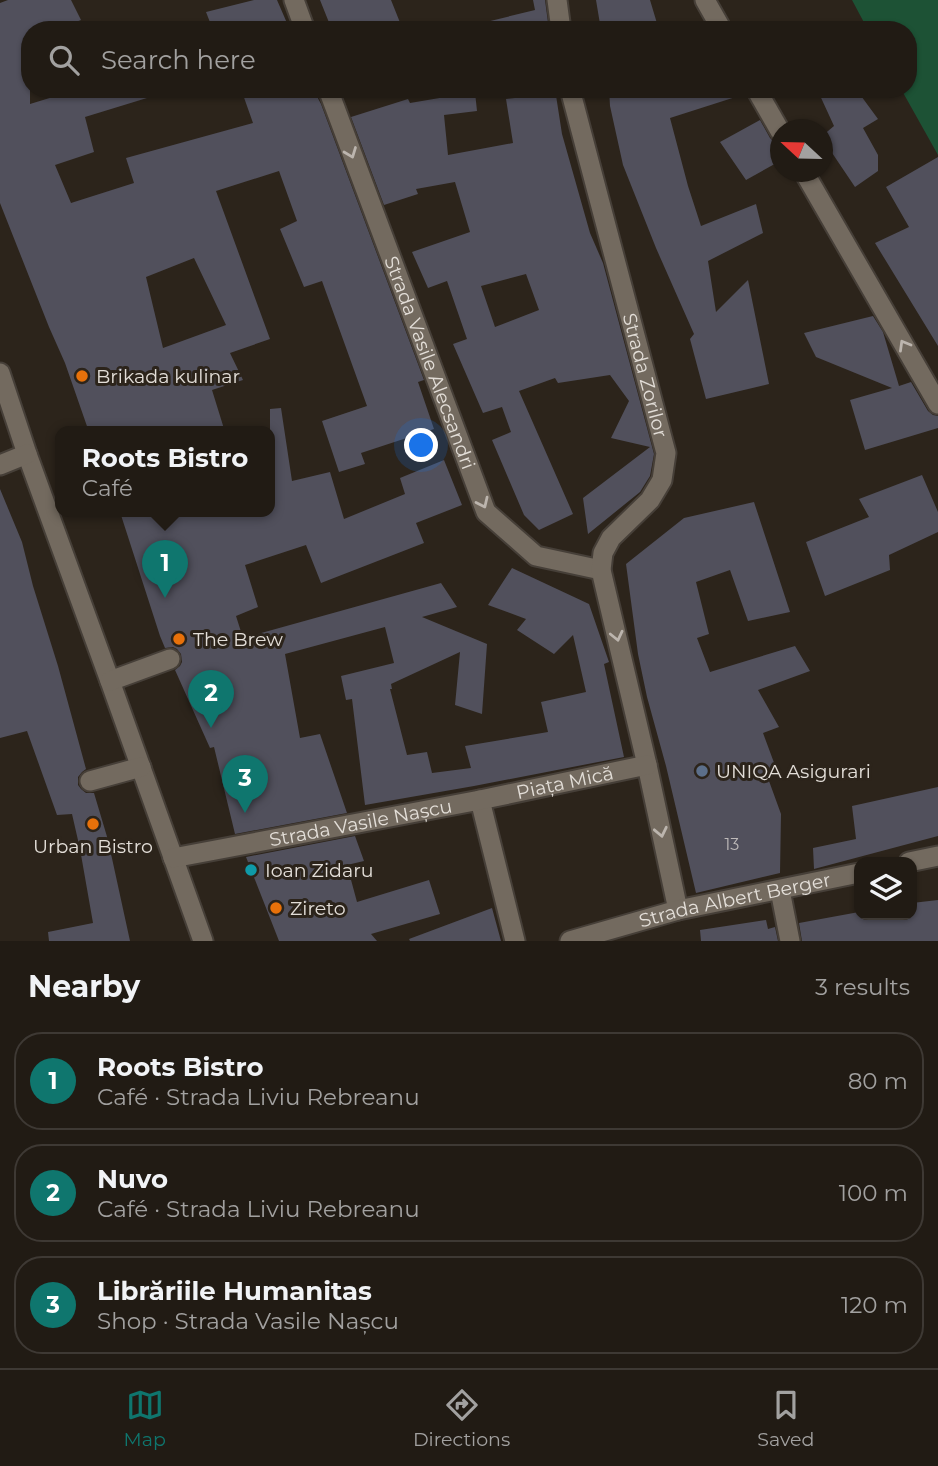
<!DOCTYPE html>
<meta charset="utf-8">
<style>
:root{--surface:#211b14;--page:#29241d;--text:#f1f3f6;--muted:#a2a1a0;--line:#3e3934;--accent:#0f766e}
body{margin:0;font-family:Montserrat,sans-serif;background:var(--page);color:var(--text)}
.controls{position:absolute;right:21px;bottom:21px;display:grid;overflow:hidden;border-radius:14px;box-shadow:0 2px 5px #0004}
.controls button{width:63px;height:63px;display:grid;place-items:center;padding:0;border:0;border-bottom:2px solid var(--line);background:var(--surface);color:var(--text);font:35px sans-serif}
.compass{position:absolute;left:770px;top:119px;width:63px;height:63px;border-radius:50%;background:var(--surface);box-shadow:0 2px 5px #0004;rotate:292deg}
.you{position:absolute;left:422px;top:446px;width:24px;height:24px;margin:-18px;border:5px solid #fff;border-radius:50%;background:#1a73e8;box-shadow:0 0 0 10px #1a73e833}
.badge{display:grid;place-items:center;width:46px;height:46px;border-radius:50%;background:var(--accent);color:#fff;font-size:23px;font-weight:700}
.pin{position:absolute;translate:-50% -58px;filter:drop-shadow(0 2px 4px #0008)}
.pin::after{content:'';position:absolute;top:37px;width:24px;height:21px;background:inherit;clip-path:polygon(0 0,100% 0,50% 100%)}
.popup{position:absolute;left:55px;top:426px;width:220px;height:91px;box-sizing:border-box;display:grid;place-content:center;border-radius:14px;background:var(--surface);filter:drop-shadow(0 2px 5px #0005);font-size:23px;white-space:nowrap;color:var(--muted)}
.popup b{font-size:26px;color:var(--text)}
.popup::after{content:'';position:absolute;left:50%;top:100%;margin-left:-14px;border:14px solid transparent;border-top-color:var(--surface)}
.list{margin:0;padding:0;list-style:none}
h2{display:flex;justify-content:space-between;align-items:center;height:91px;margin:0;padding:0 28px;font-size:30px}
h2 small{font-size:23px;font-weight:400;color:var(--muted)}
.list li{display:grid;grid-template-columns:46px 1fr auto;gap:21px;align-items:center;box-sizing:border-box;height:98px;margin:0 14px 14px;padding:0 14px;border:2px solid var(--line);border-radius:28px}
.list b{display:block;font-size:26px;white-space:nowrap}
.list p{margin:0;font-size:23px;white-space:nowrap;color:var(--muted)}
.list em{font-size:23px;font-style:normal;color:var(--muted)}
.icon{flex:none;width:38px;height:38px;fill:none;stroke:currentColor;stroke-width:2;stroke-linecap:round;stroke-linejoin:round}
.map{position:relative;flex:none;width:938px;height:941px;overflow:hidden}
.search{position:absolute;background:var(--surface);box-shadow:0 2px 5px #0004;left:21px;right:21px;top:21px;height:77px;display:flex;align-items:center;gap:18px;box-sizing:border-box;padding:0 24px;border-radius:28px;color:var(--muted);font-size:26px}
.sheet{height:427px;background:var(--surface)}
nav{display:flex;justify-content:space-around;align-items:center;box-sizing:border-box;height:98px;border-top:2px solid var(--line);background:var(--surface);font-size:19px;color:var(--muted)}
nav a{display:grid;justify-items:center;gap:4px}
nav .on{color:var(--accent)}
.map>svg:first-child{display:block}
</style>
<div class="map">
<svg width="938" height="941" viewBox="0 0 938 941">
<rect width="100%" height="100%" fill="#2c241b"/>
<path fill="#1d5235" d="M852,0H938V155L901,89H908V30H868Z"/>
<path fill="#51505c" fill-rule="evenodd" d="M8,0H71L81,20L56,30H30V104L79,89H160V94L85,117L94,152L55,165L71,203L134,183L126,158L253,123L241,89H313L321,104L424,380L418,382L434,429L361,453L365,464L339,472L322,421L367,406L322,281L304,287L280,229L297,221L279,171L216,191L270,339L230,353L243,380L212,390L225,432H89L65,363L49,327L0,203V3ZM194,258L226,325L163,348L146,277Z
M254,0H277L290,30H213L206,12Z
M320,0H391L403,30H332Z
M533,0H545L549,30H483L482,23L535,10Z
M596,0H650L659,30H601Z
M532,89H555L562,134L590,233L603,263L654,454L650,476L640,492L588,534L583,498L650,447L611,438L629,401L610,375L558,383L555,378L519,391L573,514L539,530L524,515L492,440L511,432L502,407L483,413L453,344L467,339L447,281L428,288L412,252L470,232L455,182L416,189L418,194L384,205L351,117L408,99L410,103L475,92L477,111L444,115L448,155L513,143L506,99L533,96ZM526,274L539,310L495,327L481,286Z
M609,89H744L745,94L670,118L688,186L701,226L756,204L763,233L708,261L716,312L748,280L769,384L706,399L690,339L694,334L656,248L623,165L610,106Z
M817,89H856L878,119L863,128L878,155V171L855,187L822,138V136L834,126Z
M760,120L770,138L774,142L780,143V161L746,180L720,142Z
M938,157V346L875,243L909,227L886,187Z
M873,316L883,332L899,386L911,382L928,411L933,415L938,416V428L865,450L850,400L892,388L816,357L804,333Z
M281,408L292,481L330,472L344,519L405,494L400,478L444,460L462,505L416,523L424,543L321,583L306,545L245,565L258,607L236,616L243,638L441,583L457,607L422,617L487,644L482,714L455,705L460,652L391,684L392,689H390L407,755L427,752L432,773L471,768L465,746L548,732L541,702L586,692L573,635L554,654L517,630L526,619L488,605L512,568L589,604L609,662L604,664L624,757L474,786L365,805L352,699L346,700L341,676L394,663L385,627L285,654L300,738L320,734L347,813L235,834L214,747L210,748L175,670L180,666L182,662L181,654L177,649L173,647L165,648L160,636L120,512H270V409Z
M922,475L938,512V532L889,555L890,570L825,596L806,542L869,517L859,499Z
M0,489L22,542L33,586L58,666L86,769L82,772L78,777V785L81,789L86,793H94L108,840L130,941H49L48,932L93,923L80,849L72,814L57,815L27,731L0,738Z
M754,502L790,612L748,621L730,570L696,582L709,634L697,638L710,672L795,646L810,671L758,690L779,727L763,733L776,768L765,770L781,814L780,873L696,893L666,766L647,697L638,654L626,564L684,518Z
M938,787V836L814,869L813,848L856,839L852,806Z
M355,836L364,861L347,865L357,902L429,880L440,914L371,934L377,941H279L246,857Z
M938,900V941H802L799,923L859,912V915H912V903Z
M492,908L501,941H410L409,939Z
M766,920L768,929L775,927L778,941H701L700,930Z"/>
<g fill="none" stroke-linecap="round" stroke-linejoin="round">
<defs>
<g id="street">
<path d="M294,0L305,30"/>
<path d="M557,0L561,30"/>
<path d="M705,0L722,30"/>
<path id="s1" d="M328,89L486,512L536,556L601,570"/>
<path id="s2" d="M570,89L666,453L662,480L650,500L611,538L603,553L601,570L647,765L678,910"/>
<path d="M756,89L780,131"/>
<path d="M804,172L938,404"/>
<path d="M0,373L27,454L110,681L203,941"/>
<path d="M0,465L27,454"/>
<path d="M110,681L170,659"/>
<path d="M90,781L141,767"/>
<path d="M480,800L515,941"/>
<path id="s3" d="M173,858L480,800L647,765"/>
<path d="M909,862L938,856"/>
<path d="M780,890L790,941"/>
<path id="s4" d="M570,941L678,910L859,873"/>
</g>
</defs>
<use href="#street" stroke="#463f38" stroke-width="23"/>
<use href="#street" stroke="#736a5f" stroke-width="19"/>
</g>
<defs><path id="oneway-chevron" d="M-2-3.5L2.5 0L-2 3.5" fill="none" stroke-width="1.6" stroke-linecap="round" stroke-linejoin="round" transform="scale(1.75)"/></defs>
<g stroke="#bcb5ae">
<use href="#oneway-chevron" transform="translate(351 153) rotate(69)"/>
<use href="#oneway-chevron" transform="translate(904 345) rotate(-120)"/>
<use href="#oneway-chevron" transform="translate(483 503) rotate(65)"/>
<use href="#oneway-chevron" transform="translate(617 636) rotate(77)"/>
<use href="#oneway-chevron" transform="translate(661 832) rotate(78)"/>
</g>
<g fill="#e8710a" stroke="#2c241b" stroke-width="2.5">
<circle cx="82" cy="376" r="7"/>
<circle cx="179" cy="639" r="7"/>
<circle cx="93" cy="824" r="7"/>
<circle cx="276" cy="908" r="7"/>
</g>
<circle fill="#5c6f8a" stroke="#2c241b" stroke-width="2.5" cx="702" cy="771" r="7"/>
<circle fill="#0f9aa8" stroke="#2c241b" stroke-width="2.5" cx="251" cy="870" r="7"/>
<g text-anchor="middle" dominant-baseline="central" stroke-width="6" stroke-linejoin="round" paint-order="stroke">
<g font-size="16" fill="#bebab9">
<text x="732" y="844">13</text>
</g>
<g font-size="19" fill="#e3ded8" stroke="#2c241b">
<text stroke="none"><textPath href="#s1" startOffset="292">Strada Vasile Alecsandri</textPath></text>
<text stroke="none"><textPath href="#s2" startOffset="296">Strada Zorilor</textPath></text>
<text stroke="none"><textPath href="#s3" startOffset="399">Piața Mică</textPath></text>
<text stroke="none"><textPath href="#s3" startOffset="191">Strada Vasile Nașcu</textPath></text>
<text stroke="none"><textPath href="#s4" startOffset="170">Strada Albert Berger</textPath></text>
</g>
<g font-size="19" fill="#e3ded8" stroke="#2c241b" text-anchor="start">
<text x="96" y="376">Brikada kulinar</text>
<text x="193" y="639">The Brew</text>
<text x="716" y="771">UNIQA Asigurari</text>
<text x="93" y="846" text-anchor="middle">Urban Bistro</text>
<text x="265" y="870">Ioan Zidaru</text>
<text x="290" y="908">Zireto</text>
</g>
</g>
</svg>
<div class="controls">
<button><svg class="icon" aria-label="layers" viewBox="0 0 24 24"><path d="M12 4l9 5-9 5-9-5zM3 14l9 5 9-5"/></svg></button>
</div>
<svg class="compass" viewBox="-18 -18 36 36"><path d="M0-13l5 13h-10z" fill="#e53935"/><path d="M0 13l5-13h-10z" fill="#a2a1a0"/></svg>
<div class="you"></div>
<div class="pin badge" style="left:165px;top:598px">1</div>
<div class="popup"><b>Roots Bistro</b>Café</div>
<div class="pin badge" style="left:211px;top:728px">2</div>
<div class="pin badge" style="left:245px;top:813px">3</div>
<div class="search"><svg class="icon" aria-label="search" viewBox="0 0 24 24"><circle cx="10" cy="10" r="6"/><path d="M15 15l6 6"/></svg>Search here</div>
</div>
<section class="sheet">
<h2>Nearby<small>3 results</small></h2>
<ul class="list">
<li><span class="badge">1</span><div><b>Roots Bistro</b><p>Café · Strada Liviu Rebreanu</p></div><em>80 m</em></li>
<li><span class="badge">2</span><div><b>Nuvo</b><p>Café · Strada Liviu Rebreanu</p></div><em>100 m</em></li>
<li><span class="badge">3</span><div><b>Librăriile Humanitas</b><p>Shop · Strada Vasile Nașcu</p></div><em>120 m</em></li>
</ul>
</section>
<nav>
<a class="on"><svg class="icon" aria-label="map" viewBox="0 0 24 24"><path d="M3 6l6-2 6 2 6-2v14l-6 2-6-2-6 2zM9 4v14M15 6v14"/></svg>Map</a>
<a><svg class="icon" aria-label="directions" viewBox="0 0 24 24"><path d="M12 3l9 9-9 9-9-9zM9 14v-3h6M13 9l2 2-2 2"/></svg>Directions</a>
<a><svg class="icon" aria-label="saved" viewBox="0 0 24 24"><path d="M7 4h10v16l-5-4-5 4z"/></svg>Saved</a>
</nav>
